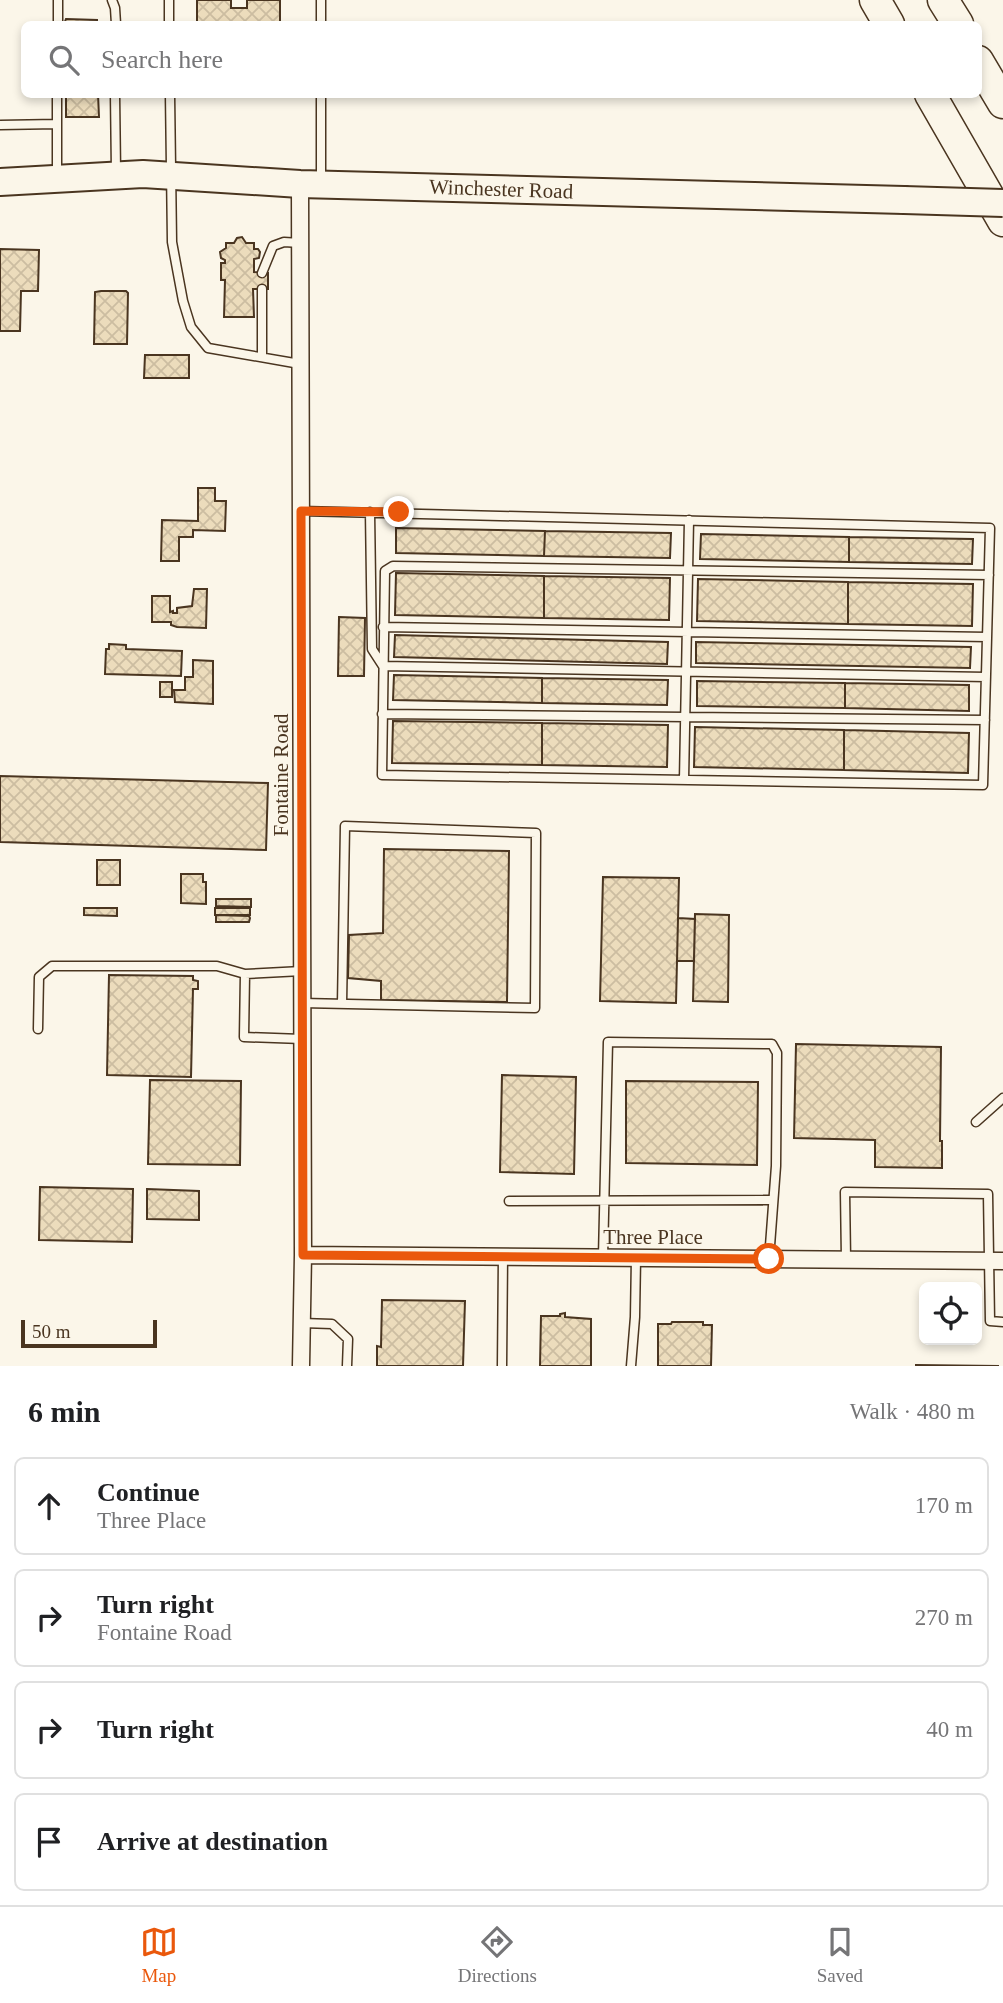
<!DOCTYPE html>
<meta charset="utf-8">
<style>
:root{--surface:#fff;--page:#f6f6f6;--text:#202124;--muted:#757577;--line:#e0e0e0;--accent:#ea580c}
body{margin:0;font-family:Georgia,serif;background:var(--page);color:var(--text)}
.controls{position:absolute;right:21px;bottom:21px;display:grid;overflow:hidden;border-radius:10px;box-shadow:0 4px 10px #0003}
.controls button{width:63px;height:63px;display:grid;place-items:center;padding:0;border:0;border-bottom:2px solid var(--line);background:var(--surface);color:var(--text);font:35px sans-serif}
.scale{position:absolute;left:21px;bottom:18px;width:136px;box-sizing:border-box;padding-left:7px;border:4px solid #4a3520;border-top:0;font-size:19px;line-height:24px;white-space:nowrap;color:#4a3520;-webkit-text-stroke:5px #fbf6e9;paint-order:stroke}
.stop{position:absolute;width:21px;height:21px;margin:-16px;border:5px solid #ea580c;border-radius:50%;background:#fff}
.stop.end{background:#ea580c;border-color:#fff;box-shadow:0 2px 7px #0008}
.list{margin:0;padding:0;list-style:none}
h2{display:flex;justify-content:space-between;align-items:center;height:91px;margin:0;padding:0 28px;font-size:30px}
h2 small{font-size:23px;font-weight:400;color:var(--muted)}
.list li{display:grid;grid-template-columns:46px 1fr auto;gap:21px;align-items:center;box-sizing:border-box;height:98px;margin:0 14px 14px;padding:0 14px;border:2px solid var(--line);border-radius:10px}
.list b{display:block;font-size:26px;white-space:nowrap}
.list p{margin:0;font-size:23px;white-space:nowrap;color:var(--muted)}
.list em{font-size:23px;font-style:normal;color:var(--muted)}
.icon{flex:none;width:38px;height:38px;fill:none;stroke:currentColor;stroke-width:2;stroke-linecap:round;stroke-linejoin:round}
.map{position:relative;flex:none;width:1003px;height:1366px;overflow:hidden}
.search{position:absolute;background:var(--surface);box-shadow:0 4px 10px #0003;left:21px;right:21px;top:21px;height:77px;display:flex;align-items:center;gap:18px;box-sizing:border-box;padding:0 24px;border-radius:10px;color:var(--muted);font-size:26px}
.sheet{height:539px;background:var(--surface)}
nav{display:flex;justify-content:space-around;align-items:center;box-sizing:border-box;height:98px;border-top:2px solid var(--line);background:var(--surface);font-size:19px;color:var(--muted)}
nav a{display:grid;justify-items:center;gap:4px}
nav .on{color:var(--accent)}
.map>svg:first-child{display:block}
</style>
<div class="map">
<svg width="1003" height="1366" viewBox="0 0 1003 1366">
<defs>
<pattern id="building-cross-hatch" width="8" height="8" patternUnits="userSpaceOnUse" patternTransform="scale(1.75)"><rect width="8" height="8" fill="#ecdcbc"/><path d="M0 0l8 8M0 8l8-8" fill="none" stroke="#ccbda1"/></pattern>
</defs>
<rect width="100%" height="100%" fill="#fbf6e9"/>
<path fill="url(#building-cross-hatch)" stroke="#4a3520" stroke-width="2" d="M197,0H231V8H247V0H280V24H197Z
M66,19L97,20V24H64Z
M66,94H98L99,117H66Z
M242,237L246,243H254V249H258L260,252L259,258L254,259V272L268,273V289H253L254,317H224L225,280H221V263H225V260L221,258L220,252L226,248V243H234L237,238Z
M0,249L39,250L38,291H21L20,331H0Z
M101,291H126L128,293L127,344H94L95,292Z
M145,355H189V378H144Z
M198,488H215V501H226L225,531L193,530V537H179V561H161L162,520L198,521Z
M396,528L545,531L544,556L396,553Z
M545,531L671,533L670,558L544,556Z
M701,534L849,537V562L700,559Z
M849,537L973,539L972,564L849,562Z
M396,573L544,576V618L395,615Z
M544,576L670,578L669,620L544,618Z
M698,579L848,582V624L697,621Z
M848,582L973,584L972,626L848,624Z
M194,589H207L206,628L177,627L171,625V622H152V596H170V612L173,611V613H177V608L192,606Z
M339,617L365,618L364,676H338Z
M395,635L668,642L667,664L394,657Z
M696,642L971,647L970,668L696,663Z
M109,644L126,645V649L182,651L181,676L105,674L106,649H109Z
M193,660L213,661V704L175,702L174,690H185V677H193Z
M394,675L542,678V703L393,700Z
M542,678L668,680L667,705L542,703Z
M697,681L845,683V708L697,706Z
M160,682H172V697H160Z
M845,683L969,685V711L845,708Z
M393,721L542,723V765L392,763Z
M542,723L668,725L667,767L542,765Z
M695,727L844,730V770L694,767Z
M844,730L969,733L968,773L844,770Z
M0,776L268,783L266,850L0,842Z
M384,849L509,851L507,1002L381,1000V981L348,978L349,935L383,933Z
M97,860H120V885H97Z
M181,874H203V882H206V904L181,903Z
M603,877L679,878L676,1003L600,1001Z
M216,899H251V907L216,906Z
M84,908H117V916L84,915Z
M215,908H250V915H215Z
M695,914L729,915L728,1002L693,1001Z
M216,915L249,916L250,918L249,922H216Z
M678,918L695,919L694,961H677Z
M109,975L193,976V980L198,981V989H193L191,1077L107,1075Z
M796,1044L941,1047L940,1141H942V1168L875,1167V1140L794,1138Z
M502,1075L576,1077L574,1174L500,1172Z
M150,1080L241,1081L240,1165L148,1164Z
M626,1081L758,1082L757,1165L626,1163Z
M40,1187L133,1189L132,1242L39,1240Z
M147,1189L199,1191V1220L147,1219Z
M382,1300L465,1301L463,1366H377V1346L381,1347Z
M565,1313V1317L591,1319V1366H540L541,1316H560V1314Z
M672,1322H703V1325H712L711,1366H658V1324H671Z
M916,1365L999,1366H916Z"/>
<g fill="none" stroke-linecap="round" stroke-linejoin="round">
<defs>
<path id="service" d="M112,0L115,8L116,24
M169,0V24
M321,0V24
M58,24V0
M115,94L116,172
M170,94L172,242L183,301L191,327L208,348L300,364
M321,94V182
M0,125L57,124
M57,176V94
M262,273L273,246L284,242L300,243
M262,289V357
M301,511L990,528L983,785L382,775L385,571L393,566L989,575
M370,512L372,649L383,666L986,677
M383,627L987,637
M382,714L985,720
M684,780L689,520
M302,971L245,974L244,1037L302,1039
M302,1003L535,1008L536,833L345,826L342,1004
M38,1029L39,977L52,966H217L245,974
M976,1122L1003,1098
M509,1201L773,1200
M603,1257L608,1042L772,1044L777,1053L776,1166L769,1259
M846,1259L845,1192L988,1194L990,1321L1003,1322
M302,1323L332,1324L348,1339L347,1366
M502,1366L503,1256
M631,1366L635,1317L636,1258"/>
<path id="minor" d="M300,184L303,1255L301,1366
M303,1255L1003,1261"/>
<path id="primary" d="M0,182L143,174L300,184L904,200"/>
<path id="motorway" d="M875,0L889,24
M943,0L958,24
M978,61L1003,103
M930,94L1003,221"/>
</defs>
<use href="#service" stroke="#4a3520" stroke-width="11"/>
<use href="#minor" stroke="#4a3520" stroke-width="19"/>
<use href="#primary" stroke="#4a3520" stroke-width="30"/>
<use href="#motorway" stroke="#4a3520" stroke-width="33"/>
<use href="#service" stroke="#fbf6e9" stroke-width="8"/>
<use href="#minor" stroke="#fbf6e9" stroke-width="16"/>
<use href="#primary" stroke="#fbf6e9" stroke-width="26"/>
<use href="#motorway" stroke="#fbf6e9" stroke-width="30"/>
<defs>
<path id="primary-bridge" d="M904,200L1003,203"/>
</defs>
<use href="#primary-bridge" stroke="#4a3520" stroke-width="30" stroke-linecap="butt"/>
<use href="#primary-bridge" stroke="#fbf6e9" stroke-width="26"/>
</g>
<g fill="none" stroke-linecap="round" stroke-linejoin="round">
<path stroke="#ea580c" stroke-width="9" d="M399,512L301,511L303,1255L769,1259"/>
</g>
<g text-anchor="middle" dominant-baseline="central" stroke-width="5" stroke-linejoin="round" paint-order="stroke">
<g font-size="21" fill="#4a3520" stroke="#fbf6e9">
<text transform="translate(501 189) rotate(2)">Winchester Road</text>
<text transform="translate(281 775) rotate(-90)">Fontaine Road</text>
<text x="653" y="1237">Three Place</text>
</g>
</g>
</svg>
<div class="controls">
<button><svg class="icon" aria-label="locate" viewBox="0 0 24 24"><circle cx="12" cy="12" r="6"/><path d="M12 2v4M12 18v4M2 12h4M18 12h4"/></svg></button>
</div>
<div class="scale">50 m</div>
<div class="stop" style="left:769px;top:1259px"></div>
<div class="stop end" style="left:399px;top:512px"></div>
<div class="search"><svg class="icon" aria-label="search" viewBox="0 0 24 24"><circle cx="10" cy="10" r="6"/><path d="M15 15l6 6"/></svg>Search here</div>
</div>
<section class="sheet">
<h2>6 min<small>Walk · 480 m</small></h2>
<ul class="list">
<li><svg class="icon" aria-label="ahead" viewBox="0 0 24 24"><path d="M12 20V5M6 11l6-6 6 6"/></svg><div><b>Continue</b><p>Three Place</p></div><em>170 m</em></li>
<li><svg class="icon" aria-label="right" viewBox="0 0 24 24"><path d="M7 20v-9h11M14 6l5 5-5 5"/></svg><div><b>Turn right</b><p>Fontaine Road</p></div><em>270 m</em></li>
<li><svg class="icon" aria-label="right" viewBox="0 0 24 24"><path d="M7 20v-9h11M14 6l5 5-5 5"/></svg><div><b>Turn right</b></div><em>40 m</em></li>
<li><svg class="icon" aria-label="arrive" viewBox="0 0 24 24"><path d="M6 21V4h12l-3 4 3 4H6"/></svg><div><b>Arrive at destination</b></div></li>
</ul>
</section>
<nav>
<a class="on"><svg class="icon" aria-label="map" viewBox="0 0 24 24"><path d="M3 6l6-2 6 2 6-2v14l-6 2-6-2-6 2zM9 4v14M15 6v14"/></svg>Map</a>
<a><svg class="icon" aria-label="directions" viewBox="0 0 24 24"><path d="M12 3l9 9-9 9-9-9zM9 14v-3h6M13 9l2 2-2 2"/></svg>Directions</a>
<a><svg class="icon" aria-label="saved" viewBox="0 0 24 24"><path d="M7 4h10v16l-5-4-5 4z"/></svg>Saved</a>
</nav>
